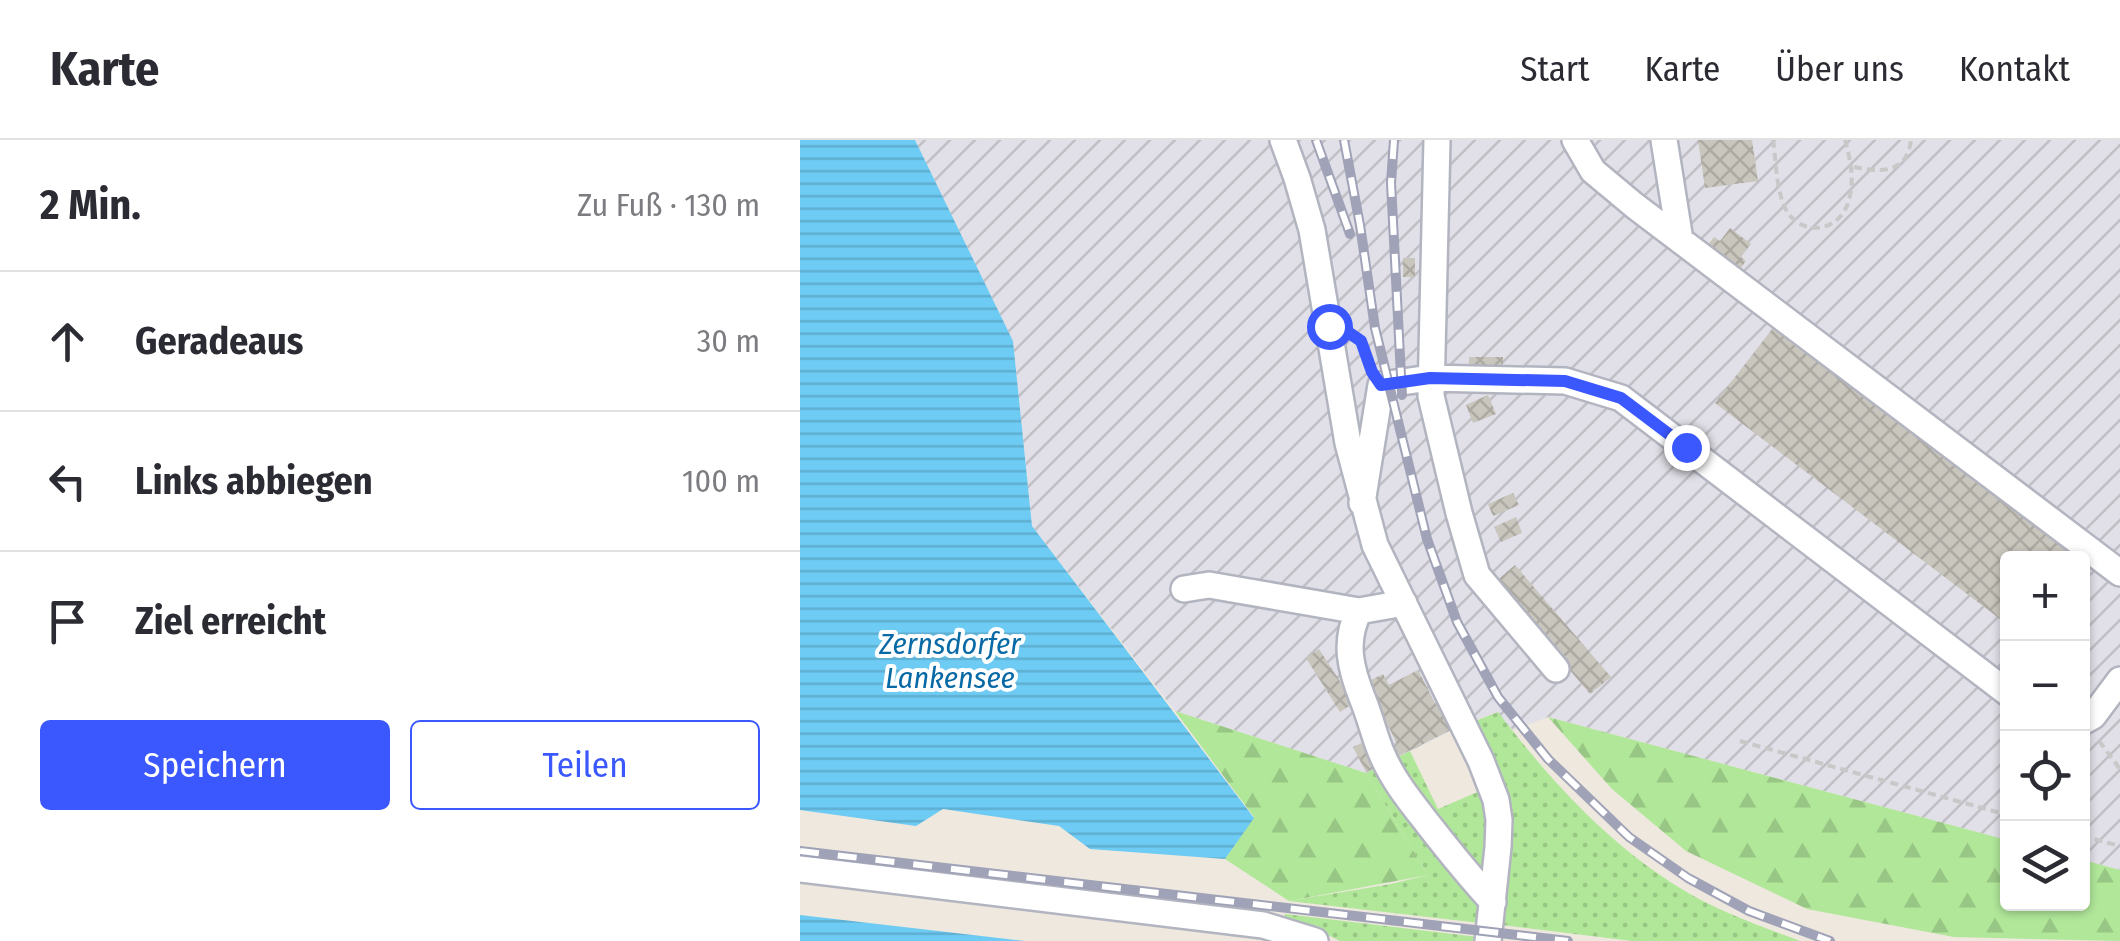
<!DOCTYPE html>
<html lang="de">
<meta charset="utf-8">
<style>
:root{--surface:#fff;--page:#f7f7f7;--text:#2b2b33;--muted:#7c7c81;--line:#e1e1e2;--accent:#3b58ff}
body{margin:0;font-family:"Fira Sans Condensed",sans-serif;background:var(--page);color:var(--text)}
.controls{position:absolute;right:30px;bottom:30px;display:grid;overflow:hidden;border-radius:10px;box-shadow:0 2px 8px #0004}
.controls button{width:90px;height:90px;display:grid;place-items:center;padding:0;border:0;border-bottom:2px solid var(--line);background:var(--surface);color:var(--text);font:50px sans-serif}
.stop{position:absolute;width:30px;height:30px;margin:-22px;border:8px solid #3b58ff;border-radius:50%;background:#fff}
.stop.end{background:#3b58ff;border-color:#fff;box-shadow:0 2px 10px #0008}
.list{margin:0;padding:0;list-style:none}
h2{display:flex;justify-content:space-between;align-items:center;height:130px;margin:0;padding:0 40px;font-size:42px}
h2 small{font-size:32px;font-weight:400;color:var(--muted)}
.list li{display:grid;grid-template-columns:65px 1fr auto;gap:30px;align-items:center;box-sizing:border-box;height:140px;padding:0 40px;border-top:2px solid var(--line)}
.list b{display:block;font-size:38px;white-space:nowrap}
.list em{font-size:32px;font-style:normal;color:var(--muted)}
.actions{display:flex;gap:20px;padding:30px 40px}
.actions a{flex:1;padding:22px 0;border:2px solid var(--accent);border-radius:10px;text-align:center;font-size:35px;color:var(--accent)}
.actions .main{background:var(--accent);color:#fff}
.icon{flex:none;width:55px;height:55px;fill:none;stroke:currentColor;stroke-width:2;stroke-linecap:round;stroke-linejoin:round}
.map{position:relative;flex:none;width:1320px;height:801px;overflow:hidden}
header{display:flex;align-items:center;gap:60px;box-sizing:border-box;height:140px;padding:0 50px;background:var(--surface);border-bottom:2px solid var(--line)}
header strong{font-size:48px}
nav{display:flex;gap:55px;margin-inline-start:auto;font-size:35px}
main{display:flex}
aside{flex:1;background:var(--surface)}
.map>svg:first-child{display:block}
</style>
<header>
<strong>Karte</strong>
<nav><a>Start</a><a>Karte</a><a>Über uns</a><a>Kontakt</a></nav>
</header>
<main>
<aside>
<h2>2 Min.<small>Zu Fuß · 130 m</small></h2>
<ul class="list">
<li><svg class="icon" aria-label="ahead" viewBox="0 0 24 24"><path d="M12 20V5M6 11l6-6 6 6"/></svg><div><b>Geradeaus</b></div><em>30 m</em></li>
<li><svg class="icon" aria-label="left" viewBox="0 0 24 24"><path d="M17 20v-9H6M10 6l-5 5 5 5"/></svg><div><b>Links abbiegen</b></div><em>100 m</em></li>
<li><svg class="icon" aria-label="arrive" viewBox="0 0 24 24"><path d="M6 21V4h12l-3 4 3 4H6"/></svg><div><b>Ziel erreicht</b></div></li>
</ul>
<div class="actions"><a class="main">Speichern</a><a>Teilen</a></div>
</aside>
<div class="map">
<svg width="1320" height="801" viewBox="0 0 1320 801">
<defs>
<pattern id="industrial-furrows" width="10" height="10" patternUnits="userSpaceOnUse" patternTransform="scale(2.5)"><rect width="10" height="10" fill="#e1dfe7"/><path d="M-1 1l2-2M0 10L10 0M9 11l2-2" fill="none" stroke="#c1c0c6"/></pattern>
<pattern id="grass-dots" width="8" height="8" patternUnits="userSpaceOnUse" patternTransform="scale(2.5)"><rect width="8" height="8" fill="#b0e799"/><path d="M2 2h.1M6 6h.1" fill="none" stroke="#98c684" stroke-width="1.8" stroke-linecap="round"/></pattern>
<pattern id="forest-firs" width="22" height="20" patternUnits="userSpaceOnUse" patternTransform="scale(2.5)"><rect width="22" height="20" fill="#b0e799"/><path d="M5 1l3.5 6h-7zM16 11l3.5 6h-7z" fill="#98c684"/></pattern>
<pattern id="water-rules" width="6" height="5" patternUnits="userSpaceOnUse" patternTransform="scale(2.5)"><rect width="6" height="5" fill="#6dcbf4"/><path d="M0 2.5h6" fill="none" stroke="#5faed1"/></pattern>
<pattern id="building-cross-hatch" width="8" height="8" patternUnits="userSpaceOnUse" patternTransform="scale(2.5)"><rect width="8" height="8" fill="#c9c6bd"/><path d="M0 0l8 8M0 8l8-8" fill="none" stroke="#adaaa3"/></pattern>
</defs>
<rect width="100%" height="100%" fill="#eee8de"/>
<path fill="url(#industrial-furrows)" d="M115,0H1320V730L1283,720L1282,418H1208L1207,700L748,577L713,590L697,572L663,585L566,633L375,571L232,386L213,201Z"/>
<path fill="url(#grass-dots)" d="M698,572C749,639 808,704 880,748C917,771 960,786 1000,801H832L702,785L693,619L675,581Z
M610,611L638,669L680,651L688,681L680,783L489,761L591,744L628,735L566,633Z
M485,774L678,797V801H540L524,793L484,780Z"/>
<path fill="url(#forest-firs)" d="M375,571L566,633L628,735L489,761L425,719L454,677Z
M748,577L1207,700L1208,764H1282L1283,720L1320,730V801L1154,797L1007,769L886,711L812,649Z"/>
<path fill="url(#water-rules)" d="M0,0H115L213,201L232,386L454,678L425,719L290,709L259,686L143,669L116,686L0,670Z
M0,775L225,801H0Z"/>
<path fill="url(#building-cross-hatch)" d="M898,0H952L958,41L905,48Z
M930,88L951,104L941,117L946,121L937,133L905,109L914,97L920,101Z
M603,118H615V137H603Z
M976,184L1293,424L1282,439V418H1208V485L915,263Z
M669,217H703V231H669Z
M688,255L696,274L673,283L666,265Z
M713,353L719,365L693,376L688,364Z
M716,377L722,393L701,402L694,387Z
M715,425L811,537L790,554L695,442Z
M519,509L554,563L540,572L506,518Z
M618,530L636,565L640,563L653,589L591,620L585,610L597,604L567,542L583,534L589,545Z
M562,603L569,619L577,615L581,625L566,632L553,607Z"/>
<g fill="none" stroke-linecap="round" stroke-linejoin="round">
<defs>
<path id="minor" d="M483,0L497,38L512,90L548,303L575,405L681,621L696,660L699,680L698,707L688,801
M637,0L631,256L659,373L677,435L756,529
M775,0L793,31L835,66L1320,433
M864,0L880,100
M562,363L581,245L630,238L765,241L821,258L1208,553
M384,449L409,445L559,471
M604,463L559,471C543,502 551,530 563,560C570,577 574,595 581,612C592,639 610,661 628,684C649,711 670,737 693,762
M1282,582L1293,576L1320,540
M0,729L463,785L515,801"/>
</defs>
<use href="#minor" stroke="#b2b4c0" stroke-width="30"/>
<path stroke="#c8c8c8" stroke-width="4" stroke-dasharray="8 5" stroke-linecap="butt" d="M973,0C976,20 976,44 983,63C994,96 1037,96 1048,63C1055,42 1051,21 1045,0
M1054,27C1082,33 1107,33 1111,0
M552,195L561,201L569,224
M940,601L1208,675
M1299,601L1320,629
M1282,696L1320,706"/>
<use href="#minor" stroke="#fff" stroke-width="25"/>
<defs>
<path id="rail" d="M516,0L550,94
M544,0L560,85L575,188L627,399L657,482L698,557L748,619L829,697L888,738L949,771L1030,801
M594,0L591,43L602,255
M0,711L768,801"/>
</defs>
<use href="#rail" stroke="#a0a3b7" stroke-width="10"/>
<use href="#rail" stroke="#fff" stroke-width="6" stroke-dasharray="19" stroke-linecap="butt"/>
</g>
<g fill="none" stroke-linecap="round" stroke-linejoin="round">
<path stroke="#3b58ff" stroke-width="12" d="M529,186L548,192L561,201L572,232L581,245L630,238L765,241L821,258L886,307"/>
</g>
<g text-anchor="middle" dominant-baseline="central" stroke-width="8" stroke-linejoin="round" paint-order="stroke">
<g font-size="30" font-style="italic" fill="#0769a5" stroke="#fff">
<text x="150" y="504">Zernsdorfer<tspan x="150" dy="34">Lankensee</tspan></text>
</g>
</g>
</svg>
<div class="controls">
<button>+</button>
<button>−</button>
<button><svg class="icon" aria-label="locate" viewBox="0 0 24 24"><circle cx="12" cy="12" r="6"/><path d="M12 2v4M12 18v4M2 12h4M18 12h4"/></svg></button>
<button><svg class="icon" aria-label="layers" viewBox="0 0 24 24"><path d="M12 4l9 5-9 5-9-5zM3 14l9 5 9-5"/></svg></button>
</div>
<div class="stop" style="left:529px;top:186px"></div>
<div class="stop end" style="left:886px;top:307px"></div>
</div>
</main>
